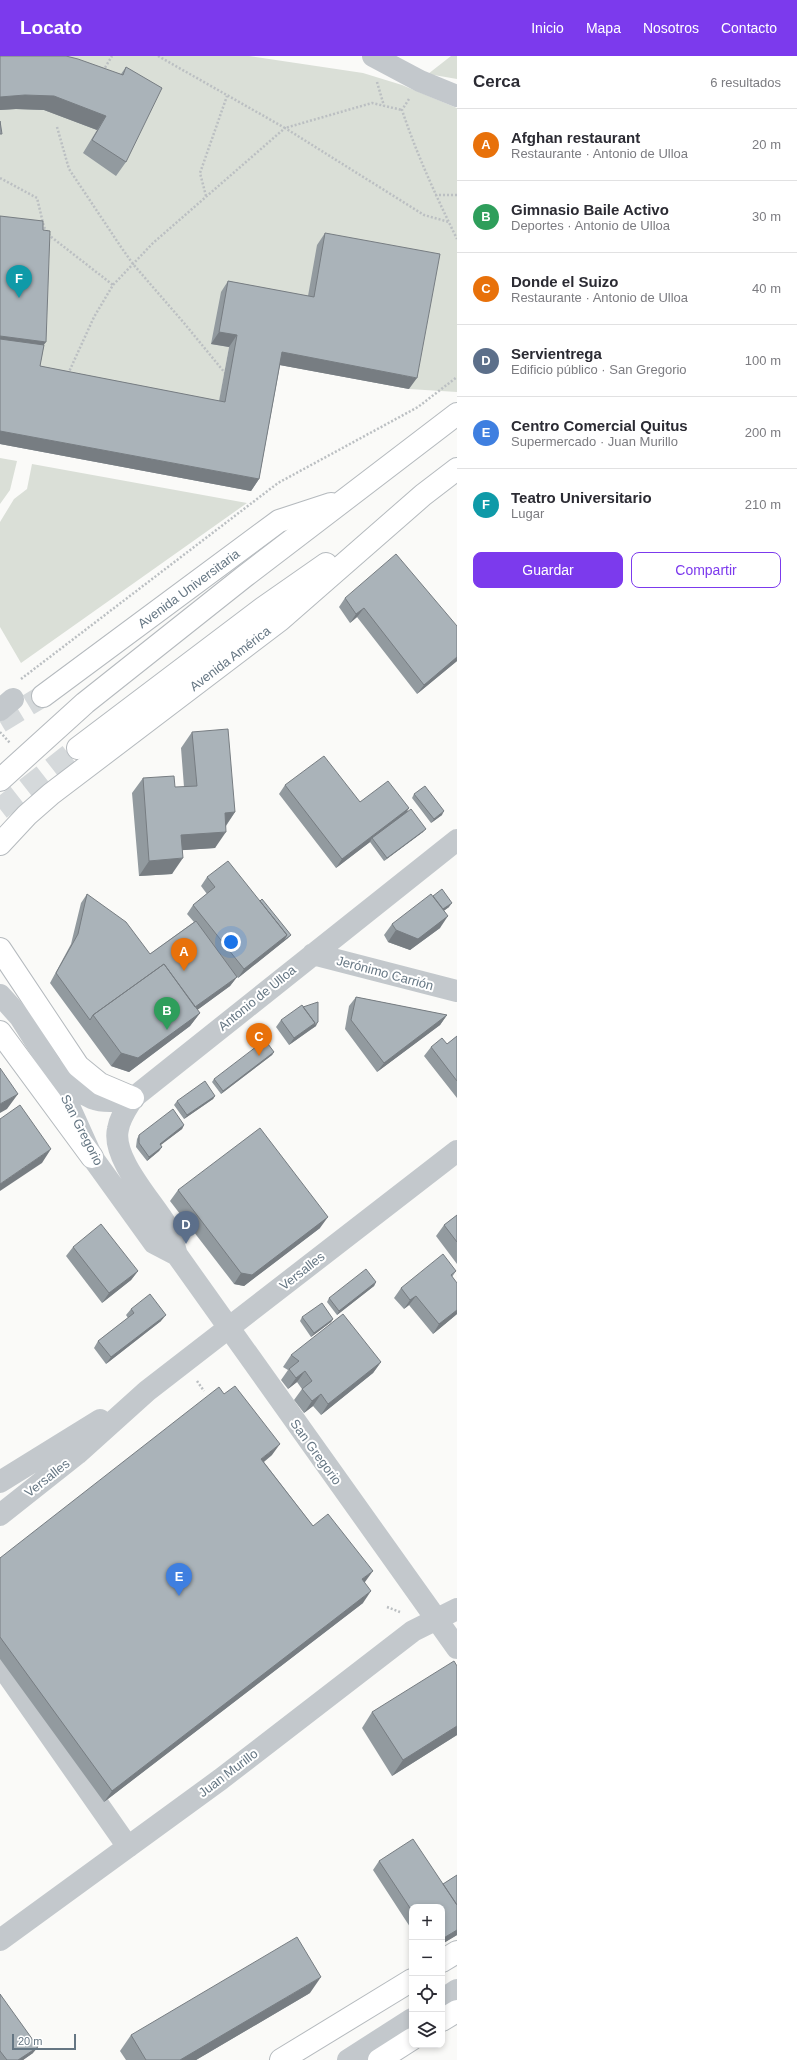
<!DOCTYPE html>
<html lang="es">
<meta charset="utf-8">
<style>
:root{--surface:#fff;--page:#f7f7f7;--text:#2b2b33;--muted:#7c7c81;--line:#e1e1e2;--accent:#7c3aed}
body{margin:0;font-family:Arial,sans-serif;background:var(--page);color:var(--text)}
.controls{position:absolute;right:12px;bottom:12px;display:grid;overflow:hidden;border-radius:8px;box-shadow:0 2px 6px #0003}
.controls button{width:36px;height:36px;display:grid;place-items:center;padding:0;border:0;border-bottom:1px solid var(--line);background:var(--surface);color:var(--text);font:20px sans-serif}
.scale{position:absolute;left:12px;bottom:10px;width:64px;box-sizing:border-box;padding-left:4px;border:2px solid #657683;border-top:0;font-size:11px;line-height:14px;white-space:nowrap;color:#657683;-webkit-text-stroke:3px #fff;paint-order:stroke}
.you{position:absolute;left:231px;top:886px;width:14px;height:14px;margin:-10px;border:3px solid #fff;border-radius:50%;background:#1a73e8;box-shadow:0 0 0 6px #1a73e833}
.badge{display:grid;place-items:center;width:26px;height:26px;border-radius:50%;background:var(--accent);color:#fff;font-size:13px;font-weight:700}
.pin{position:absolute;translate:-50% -33px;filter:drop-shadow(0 1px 2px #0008)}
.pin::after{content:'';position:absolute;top:21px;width:14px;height:12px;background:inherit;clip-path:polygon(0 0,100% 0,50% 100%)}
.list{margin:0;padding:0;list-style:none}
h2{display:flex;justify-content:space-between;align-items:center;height:52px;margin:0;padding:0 16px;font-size:17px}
h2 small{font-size:13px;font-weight:400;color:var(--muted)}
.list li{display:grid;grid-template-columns:26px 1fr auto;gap:12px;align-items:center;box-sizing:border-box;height:72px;padding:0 16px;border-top:1px solid var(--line)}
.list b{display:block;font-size:15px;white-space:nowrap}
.list p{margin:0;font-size:13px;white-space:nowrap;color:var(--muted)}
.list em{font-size:13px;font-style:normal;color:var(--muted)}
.actions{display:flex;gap:8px;padding:12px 16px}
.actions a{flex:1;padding:9px 0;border:1px solid var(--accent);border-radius:8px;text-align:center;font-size:14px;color:var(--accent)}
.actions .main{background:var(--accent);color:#fff}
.icon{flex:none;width:22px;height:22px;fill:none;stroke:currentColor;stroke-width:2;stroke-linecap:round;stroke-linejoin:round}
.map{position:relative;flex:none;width:457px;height:2004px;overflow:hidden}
header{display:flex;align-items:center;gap:24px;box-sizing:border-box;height:56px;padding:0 20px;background:var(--accent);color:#fff}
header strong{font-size:19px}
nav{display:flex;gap:22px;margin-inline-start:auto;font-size:14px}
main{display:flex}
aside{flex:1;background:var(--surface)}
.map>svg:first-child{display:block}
</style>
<header>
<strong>Locato</strong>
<nav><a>Inicio</a><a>Mapa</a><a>Nosotros</a><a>Contacto</a></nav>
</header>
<main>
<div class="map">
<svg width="457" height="2004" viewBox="0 0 457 2004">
<rect width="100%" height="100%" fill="#fafaf8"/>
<path fill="#dadfd7" d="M0,0H249L363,17L402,29L457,52V336L409,333L432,210L306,252L212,288L229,291L217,358L32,321L0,295Z
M451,0H457V23L428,18Z
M0,402L17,405L10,434L0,448Z
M32,408L247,447L21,607L0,571V466L14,443L27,433Z"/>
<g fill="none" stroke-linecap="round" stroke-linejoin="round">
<path stroke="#d5d9db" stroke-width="22" stroke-dasharray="22 11" stroke-linecap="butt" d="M0,666L43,640
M0,753L78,692"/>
<defs>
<g id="major">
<path id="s1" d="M43,640L279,465L331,448"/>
<path d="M78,692L263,552L326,508"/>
<path d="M0,724L85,647L245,520L457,358"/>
<path id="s2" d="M0,788L27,759L51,738L280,564L423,439L457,413"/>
<path d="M0,893L78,1010L100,1028L133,1042"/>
<path d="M0,976L92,1101"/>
<path d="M442,1905L457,1896"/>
<path d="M442,1964L457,1955"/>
<path d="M281,2004L412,1924"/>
<path d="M379,2004L412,1983"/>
</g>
</defs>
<use href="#major" stroke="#b5babe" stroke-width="24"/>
<path stroke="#bbbfc2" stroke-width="2.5" stroke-dasharray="2 2" stroke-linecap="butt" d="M158,0L285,72L372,47L402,54
M103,15L112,0
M377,26L384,50
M409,43L402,54C417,99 436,140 457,183
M57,71L69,113L121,191L133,208L184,267L225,317
M0,122L37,142L44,171L50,180L113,229
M435,139H457
M206,140L200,117L227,40
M68,318L94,261L113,229L153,187L285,72L424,159L449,166
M21,623L278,427L418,351L457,321
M0,676L10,687
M197,1325L204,1335
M387,1551L400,1556"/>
<path stroke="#c3c8cc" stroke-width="22" d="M373,0L420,25L457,40
M0,654L13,643
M313,898L457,935
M0,939L20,961L51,1010L92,1101L154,1187L177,1199
M51,1010C82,1037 89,1052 133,1042L457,784
M133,1042C127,1052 120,1061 118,1073C111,1102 153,1146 167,1170C172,1178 174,1190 177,1199L457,1592
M0,1426L100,1364
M0,1459L77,1398L147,1335L457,1095
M0,1608L128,1791
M0,1884L221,1723L413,1575L457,1553
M442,1944L457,1934
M348,2004L412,1963"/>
<use href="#major" stroke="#fff" stroke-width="22"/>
</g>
<path fill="#929a9f" d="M0,0L121,18L126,11V106L116,120L83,97L97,74L44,54L16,53L0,54Z
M0,160L43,174L44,289L40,310L219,345L229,291L211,288L221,236L228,225L308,240L317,189L325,177L409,333L280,309L259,423L251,435L0,388Z
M345,542L457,570V605L417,638L357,561L350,567L339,551Z
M192,676L235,756L226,770L215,792L182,794L172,818L139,820L132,737L143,722L175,731H184L181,692Z
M285,729L360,746L409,752L405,758L423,776L384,805L370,786L336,812L279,738Z
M414,738L442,759L431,767L412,742Z
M207,821L288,882L238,922L232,915L237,921L230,930L197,954L200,957L190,970L129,1016L111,1010L50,927L71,888L81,847L87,838L150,898L194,866L187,858L193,849L207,838L201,830Z
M433,840L449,851L443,855L440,872L410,894L388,886L384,879L392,868L433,841Z
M356,941L447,959L440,969L377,1016L345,973L349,950Z
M281,964L316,970L289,989L276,971Z
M457,980V1042L424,1000L431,991L447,988Z
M274,996L272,999L221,1038L212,1026L214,1023Z
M215,1040L213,1043L184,1063L174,1049L177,1045Z
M184,1069L182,1073L160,1089L162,1091L159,1095L147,1105L136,1091L137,1083L139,1079Z
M178,1134L320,1172L244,1230L234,1228L170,1145Z
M457,1159V1208L436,1180L444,1169Z
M73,1191L138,1215L131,1224L102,1247L66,1200Z
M456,1215L452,1221L457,1258L433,1278L409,1249L404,1253L394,1242L401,1232Z
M376,1226L374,1230L337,1259L327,1246L329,1242Z
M131,1253L161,1265L106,1308L94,1292L98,1285L128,1262L126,1259Z
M302,1261L333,1263L331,1266L311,1281L300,1265Z
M291,1299L381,1306L373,1317L321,1359L313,1350L304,1357L294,1344L302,1333L297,1326L288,1333L281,1324L288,1314L283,1311Z
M272,1399L264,1406L313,1470L364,1527L363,1547L104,1746L0,1603V1502Z
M457,1610V1679L392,1720L362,1672L372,1656Z
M379,1805L443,1828L457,1819V1879L442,1888V1851H412V1874L373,1814Z
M310,1937L196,2004H126L120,1995L131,1979Z
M0,1938L33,1997L23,2004H0Z"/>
<path fill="#777d82" d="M25,39L54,40L106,60L97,74L44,54L16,53L0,54V41Z
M219,276L237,279L229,291L211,288Z
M0,280L46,286L36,300L0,295Z
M282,296L417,322L409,333L274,308Z
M0,375L259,423L251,435L0,388Z
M364,552L357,561L350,567L356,558Z
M457,601V605L417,638L424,629Z
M409,752L403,762L372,782L370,786L336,812L342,803Z
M444,755L442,759L431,767L434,763Z
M235,756L224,772L225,757Z
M426,773L423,776L384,805L387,802Z
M226,776L215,792L170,795L181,779Z
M183,802L172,818L139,820L149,805Z
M452,847L449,851L441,857L443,853Z
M448,860L440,872L410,894L388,886L396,874Z
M287,879H291L288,882L238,922L244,913Z
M237,921L230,930L185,963L191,954Z
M200,957L190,970L129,1016L111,1010L121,997Z
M447,959L440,969L377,1016L384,1007Z
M318,966L316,970L310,974L313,970Z
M315,967L310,974L289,989L294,982Z
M274,996L272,999L221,1038L223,1035Z
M18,1038L7,1053L0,1057V1048Z
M215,1040L213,1043L184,1063L187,1059Z
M184,1069L182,1073L157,1092L160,1088Z
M162,1091L159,1095L147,1105L149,1101Z
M51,1093L42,1107L0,1135V1128Z
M328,1161L320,1172L244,1230L234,1228L241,1217Z
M138,1215L131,1224L102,1247L109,1237Z
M376,1226L374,1230L337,1259L339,1255Z
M416,1240L409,1249L404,1253L410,1244Z
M457,1254V1258L433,1278L439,1268Z
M166,1259L161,1265L106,1308L111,1301Z
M333,1263L331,1266L311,1281L314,1277Z
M381,1306L373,1317L321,1359L328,1348Z
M305,1315L297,1326L288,1333L296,1322Z
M321,1338L313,1350L304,1357L312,1345Z
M280,1388L272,1399L253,1414L261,1403Z
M373,1515L365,1526L354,1534L362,1523Z
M371,1535L363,1547L104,1746L112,1735Z
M457,1670V1679L392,1720L403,1704Z
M457,1874V1879L442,1888V1883Z
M321,1921L310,1937L196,2004H180Z
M38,1991L33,1997L23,2004H18Z"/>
<path fill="#aab3b9" stroke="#777d82" d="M0,0H66L78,3L123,19L126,11L162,32L126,106L92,84L106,60L54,40L25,39L0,41Z
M0,65L2,78H0Z
M0,160L43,165V174L50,175L46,286L0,280Z
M325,177L440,198L417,322L282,296L259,423L0,375V283L44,289L40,310L225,346L237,279L219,276L228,225L314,241Z
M396,498L457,570V601L424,629L364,552L356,558L345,542Z
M228,673L235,756L225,757L226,776L181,779L183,802L149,805L143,722L174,720L175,731L197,730L192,676Z
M324,700L360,746L388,725L409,752L342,803L285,729Z
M425,730L444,755L434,763L414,738Z
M411,753L426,773L387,802L372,782Z
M228,805L287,879L244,913L193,849L215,831L207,821Z
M442,833L452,847L443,853L433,840Z
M87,838L126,866L150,898L196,865L237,921L195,951L164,908L93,959L90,964L56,917L78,878Z
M431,838L448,860L418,883L396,874L392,868Z
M262,843L291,879L283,885L287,879L260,845Z
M164,908L200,957L138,1002L121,997L93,959Z
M356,941L447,959L384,1007L351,964Z
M318,946V966L313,970L315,967L303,951Z
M302,949L315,967L294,982L281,964Z
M457,980V1025L431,991L442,982L447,988Z
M265,984L274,996L223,1035L214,1023Z
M0,1012L18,1038L0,1048Z
M205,1025L215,1040L187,1059L177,1045Z
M20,1049L51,1093L0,1128V1063Z
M173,1053L184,1069L160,1088L162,1091L149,1101L139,1087V1079Z
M260,1072L328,1161L252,1219L241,1217L178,1134Z
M457,1159V1186L444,1169Z
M101,1168L138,1215L109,1237L73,1191Z
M443,1198L456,1215L451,1219L457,1227V1254L439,1268L416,1240L410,1244L401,1232Z
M366,1213L376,1226L339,1255L329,1242Z
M150,1238L166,1259L111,1301L98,1285L134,1257L131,1253Z
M322,1247L333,1263L314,1277L302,1261Z
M343,1258L381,1306L328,1348L321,1338L312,1345L302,1333L312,1325L305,1315L296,1322L289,1313L299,1305L291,1299Z
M235,1330L280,1388L261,1403L313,1470L328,1458L373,1515L362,1523L371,1535L112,1735L0,1581V1502L219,1331L224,1338Z
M454,1605L457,1610V1670L403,1704L372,1656Z
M413,1783L457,1849V1874L442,1883V1851H412V1855L379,1805Z
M457,1819V1849L443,1828Z
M297,1881L321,1921L180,2004H146L131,1979Z
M0,1938L38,1991L18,2004H7L0,1995Z"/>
<g text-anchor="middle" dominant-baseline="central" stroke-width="4" stroke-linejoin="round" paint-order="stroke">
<g font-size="13" fill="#657683" stroke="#fff">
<text stroke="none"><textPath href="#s1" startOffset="181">Avenida Universitaria</textPath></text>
<text stroke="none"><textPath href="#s2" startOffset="296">Avenida América</textPath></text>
<text transform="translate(385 917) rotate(15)">Jerónimo Carrión</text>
<text transform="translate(257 942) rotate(-39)">Antonio de Ulloa</text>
<text transform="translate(82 1074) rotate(63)">San Gregorio</text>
<text transform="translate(302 1215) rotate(-38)">Versalles</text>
<text transform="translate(316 1396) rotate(54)">San Gregorio</text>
<text transform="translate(47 1422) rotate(-38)">Versalles</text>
<text transform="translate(228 1717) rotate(-37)">Juan Murillo</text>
</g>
</g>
</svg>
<div class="controls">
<button>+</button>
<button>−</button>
<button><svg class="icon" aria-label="locate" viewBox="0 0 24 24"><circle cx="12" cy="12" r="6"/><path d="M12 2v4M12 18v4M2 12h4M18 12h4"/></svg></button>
<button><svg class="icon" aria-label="layers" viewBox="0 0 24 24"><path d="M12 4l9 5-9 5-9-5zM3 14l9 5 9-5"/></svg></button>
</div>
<div class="scale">20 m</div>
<div class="you"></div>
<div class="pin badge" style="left:184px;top:915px;background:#e8710a">A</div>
<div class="pin badge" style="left:167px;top:974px;background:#2e9e5b">B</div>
<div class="pin badge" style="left:259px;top:1000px;background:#e8710a">C</div>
<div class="pin badge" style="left:186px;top:1188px;background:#5c6f8a">D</div>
<div class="pin badge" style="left:179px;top:1540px;background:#3f7fe0">E</div>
<div class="pin badge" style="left:19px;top:242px;background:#0f9aa8">F</div>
</div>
<aside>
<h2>Cerca<small>6 resultados</small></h2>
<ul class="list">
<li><span class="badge" style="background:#e8710a">A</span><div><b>Afghan restaurant</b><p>Restaurante · Antonio de Ulloa</p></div><em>20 m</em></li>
<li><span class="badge" style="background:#2e9e5b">B</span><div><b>Gimnasio Baile Activo</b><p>Deportes · Antonio de Ulloa</p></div><em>30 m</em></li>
<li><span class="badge" style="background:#e8710a">C</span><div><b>Donde el Suizo</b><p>Restaurante · Antonio de Ulloa</p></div><em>40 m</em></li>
<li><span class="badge" style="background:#5c6f8a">D</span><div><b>Servientrega</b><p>Edificio público · San Gregorio</p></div><em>100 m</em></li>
<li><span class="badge" style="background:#3f7fe0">E</span><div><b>Centro Comercial Quitus</b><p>Supermercado · Juan Murillo</p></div><em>200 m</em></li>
<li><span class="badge" style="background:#0f9aa8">F</span><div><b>Teatro Universitario</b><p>Lugar</p></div><em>210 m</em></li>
</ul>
<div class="actions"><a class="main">Guardar</a><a>Compartir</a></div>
</aside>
</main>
